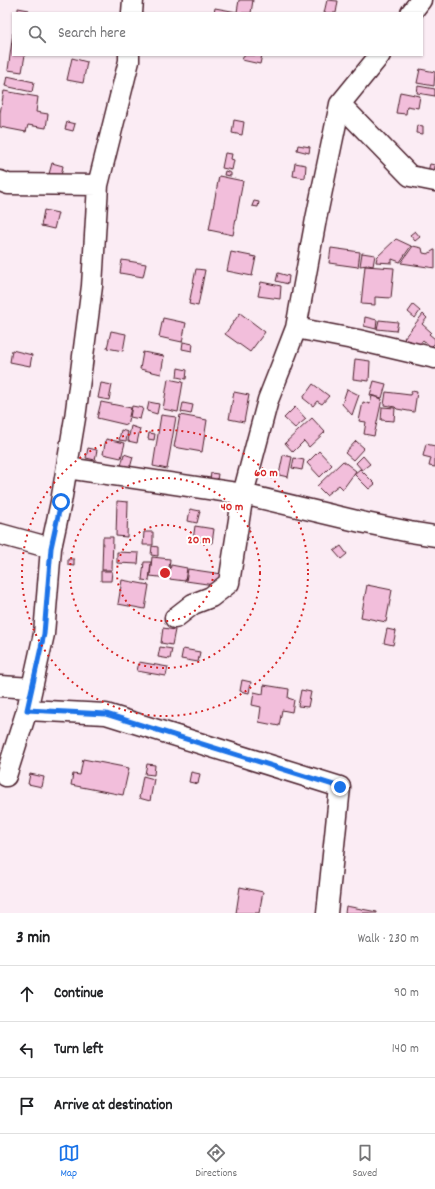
<!DOCTYPE html>
<meta charset="utf-8">
<style>
:root{--surface:#fff;--page:#f6f6f6;--text:#202124;--muted:#757577;--line:#e0e0e0;--accent:#1a73e8}
body{margin:0;font-family:Dekko,sans-serif;background:var(--page);color:var(--text)}
.stop{position:absolute;width:12px;height:12px;margin:-9px;border:3px solid #1a73e8;border-radius:50%;background:#fff}
.stop.end{background:#1a73e8;border-color:#fff;box-shadow:0 1px 4px #0008}
.list{margin:0;padding:0;list-style:none}
h2{display:flex;justify-content:space-between;align-items:center;height:52px;margin:0;padding:0 16px;font-size:17px}
h2 small{font-size:13px;font-weight:400;color:var(--muted)}
.list li{display:grid;grid-template-columns:26px 1fr auto;gap:12px;align-items:center;box-sizing:border-box;height:56px;padding:0 16px;border-top:1px solid var(--line)}
.list b{display:block;font-size:15px;white-space:nowrap}
.list em{font-size:13px;font-style:normal;color:var(--muted)}
.icon{flex:none;width:22px;height:22px;fill:none;stroke:currentColor;stroke-width:2;stroke-linecap:round;stroke-linejoin:round}
.map{position:relative;flex:none;width:435px;height:913px;overflow:hidden}
.search{position:absolute;background:var(--surface);box-shadow:0 1px 3px #0004;left:12px;right:12px;top:12px;height:44px;display:flex;align-items:center;gap:10px;box-sizing:border-box;padding:0 14px;border-radius:0px;color:var(--muted);font-size:15px}
.sheet{height:220px;background:var(--surface)}
nav{display:flex;justify-content:space-around;align-items:center;box-sizing:border-box;height:56px;border-top:1px solid var(--line);background:var(--surface);font-size:11px;color:var(--muted)}
nav a{display:grid;justify-items:center;gap:2px}
nav .on{color:var(--accent)}
.map>svg:first-child{display:block}
</style>
<div class="map">
<svg width="435" height="913" viewBox="0 0 435 913">
<rect width="100%" height="100%" fill="#fbecf4"/>
<filter id="ink" filterUnits="userSpaceOnUse"><feTurbulence type="fractalNoise" baseFrequency=".025" numOctaves="2"/><feDisplacementMap in="SourceGraphic" scale="8" xChannelSelector="R" yChannelSelector="G"/><feConvolveMatrix kernelMatrix="1 2 1 2 8 2 1 2 1" color-interpolation-filters="sRGB"/></filter>
<g filter="url(#ink)">
<path fill="#f2bedb" stroke="#4a1f2b" d="M239,0H253L251,13H214L215,8L237,12Z
M327,0L338,1L336,13H324Z
M18,8L29,10L28,13H18Z
M13,33V55H25L22,72L8,70Z
M244,55H262L260,64L242,60Z
M72,58L87,62L83,83L67,80Z
M420,69L435,72L434,86L417,83Z
M7,76L34,82L32,92L5,86Z
M418,86L435,89V96L417,93Z
M4,91L38,97L36,112L48,114L46,128L28,125L26,132L0,127V113Z
M400,92L420,96L418,108L407,106L406,114L396,113Z
M234,120L244,122L242,135L232,133Z
M67,122L75,124L73,131L65,129Z
M417,125L423,126V134L416,133Z
M298,145L310,147L309,153L297,150Z
M225,153L232,154L231,159L234,160L232,170L222,168Z
M52,163L63,166L61,176L49,174Z
M295,163L306,165L305,178L293,176Z
M430,164L435,165L434,172L428,171Z
M225,171L231,173V176L224,175Z
M219,176L243,181L233,235L209,230Z
M254,201L259,202L258,207L252,206Z
M44,210L58,213L54,229L41,226Z
M415,231L420,237L415,241L410,235Z
M396,239L411,246L400,262L392,259V263L376,262L377,257Z
M413,246L422,248L423,253L428,254L434,250H435V268L401,263Z
M331,248L360,252L358,267L329,263Z
M231,252L256,257L252,276L227,271Z
M362,253L375,255L373,266L368,265L360,266Z
M122,260L146,264L143,277L120,273Z
M365,266L394,268L391,298L375,297V305L361,304Z
M196,269L205,270L198,306L189,304Z
M278,273L289,276L288,284L276,281Z
M261,282L281,286L280,299L258,296Z
M413,305L420,311L415,318L408,312Z
M240,313L265,332L250,352L225,334Z
M423,314L427,318L422,324L431,332L429,334L435,339V343L431,347L423,340L416,349L404,338Z
M365,317L377,320L376,329L364,326Z
M163,318L186,323L182,342L159,337Z
M379,320L398,322L396,331L377,329Z
M111,331L126,334L123,351L107,348Z
M183,342L193,344L192,351L182,349Z
M12,350L32,355L30,366L10,362Z
M143,352L164,356L161,374L140,369Z
M355,359L370,361L369,381L353,379Z
M178,368L187,370L186,379L177,377Z
M168,379L183,382L178,412L163,409Z
M374,381L386,384L382,398L370,395Z
M101,383L112,385L109,400L98,398Z
M313,384L329,396L322,404L317,401L313,406L303,398Z
M347,389L359,395L352,415L342,404Z
M412,391L417,392L414,412L397,409L395,407L384,405L386,392L410,395Z
M234,392L249,395L244,422L229,419Z
M372,396L382,399L374,436L364,434L366,422L359,421L363,402L370,404Z
M101,402L131,408L127,425L97,418Z
M149,402L159,404L157,414L147,411Z
M183,403L193,405L191,414L181,412Z
M132,406L143,408L140,419L130,417Z
M295,407L306,419L295,428L284,418Z
M382,407L395,408L394,421L381,420Z
M161,415L176,417L167,469L153,466Z
M180,415L207,420L202,452L174,447Z
M312,418L325,432L309,447L304,441L293,452L285,443Z
M131,426L140,429L137,443L128,441Z
M121,430L128,432L126,441L119,440Z
M149,433L155,434L154,440L148,439Z
M106,439L125,443L121,458L103,454Z
M356,441L364,448L353,460L345,453Z
M426,444L435,446V467L429,466L431,458L423,456Z
M88,448L97,450L95,460L86,458Z
M319,451L332,465L320,477L307,463Z
M124,454L133,457L130,468L121,466Z
M283,455L292,457L288,477L279,475Z
M363,456L370,464L362,470L356,463Z
M294,458L304,460L302,470L292,468Z
M343,461L356,471L343,489L339,485L326,495L317,486Z
M360,469L375,484L369,489L354,474Z
M211,473L218,474L217,480L210,479Z
M117,501L128,502L127,537L116,536Z
M190,509L200,511L197,523L188,521Z
M195,526L214,529L212,543L193,540Z
M144,532H153V545H143Z
M103,537H113L112,570H102Z
M152,546L158,547V556L151,555Z
M341,546L347,554L341,559L334,551Z
M117,552L139,553L138,564L117,563Z
M152,557L170,559L168,578L150,576Z
M68,559H74V566L68,565Z
M144,562H151L149,581L142,580Z
M171,565L187,568L185,581L169,579Z
M188,569L222,574L221,586L186,581Z
M101,571H112L111,581H101Z
M122,580L149,585L145,609L118,604Z
M367,585L392,590L386,622L361,617Z
M163,628L175,630L172,645L161,643Z
M387,629L396,631L393,645L384,643Z
M160,647L172,649L170,659L158,657Z
M183,649L200,652L198,662L181,659Z
M139,662L168,667L166,676L137,671Z
M242,680L251,682L249,693L240,691Z
M264,685L289,689L288,698L294,700L292,712L282,710L279,726L259,722L261,707L252,705L254,692L263,694Z
M301,690L311,692L308,707L298,706Z
M83,759L129,768L123,795L71,785L73,774L80,775Z
M147,764L155,765L154,775L145,774Z
M191,772L200,774L198,784L189,782Z
M30,774L44,777L42,787L28,784Z
M143,776L154,779L150,801L139,798Z
M240,887L263,892L259,913H236Z
M346,906L377,912V913H345Z"/>
<g fill="none" stroke-linecap="round" stroke-linejoin="round">
<defs>
<path id="minor" d="M132,13L133,0
M411,13L421,0
M340,104L410,176L435,181
M0,181L8,184L98,185
M296,328L358,340L435,358
M67,468L243,494L361,522L410,532L435,536
M0,534L51,548
M175,618L193,604L211,597L229,583L243,494L268,400L281,367L296,328L316,219L340,104L380,55
M0,686L32,688
M27,710L106,714L340,787L327,913
M6,776L27,710L44,634L51,548L61,502L75,418L92,286L98,185L129,61V55"/>
</defs>
<use href="#minor" stroke="#4a1f2b" stroke-width="23"/>
<use href="#minor" stroke="#fff" stroke-width="20"/>
</g>
</g>
<g fill="none" stroke-linecap="round" stroke-linejoin="round" filter="url(#ink)">
<path stroke="#1a73e8" stroke-width="5" d="M61,502L51,548L44,634L27,710L106,714L340,787"/>
</g>
<g fill="none" stroke="#d62828" stroke-width="2" stroke-dasharray="2 4">
<circle cx="165" cy="573" r="48"/>
<circle cx="165" cy="573" r="95"/>
<circle cx="165" cy="573" r="143"/>
</g>
<circle cx="165" cy="573" r="6" fill="#d62828" stroke="#fff" stroke-width="2"/>
<g font-size="12" text-anchor="middle" font-weight="bold" fill="#d62828" stroke="#fff" stroke-width="4" stroke-linejoin="round" paint-order="stroke">
<text x="266" y="476">60 m</text>
<text x="232" y="510">40 m</text>
<text x="199" y="543">20 m</text>
</g>
</svg>
<div class="stop" style="left:61px;top:502px"></div>
<div class="stop end" style="left:340px;top:787px"></div>
<div class="search"><svg class="icon" aria-label="search" viewBox="0 0 24 24"><circle cx="10" cy="10" r="6"/><path d="M15 15l6 6"/></svg>Search here</div>
</div>
<section class="sheet">
<h2>3 min<small>Walk · 230 m</small></h2>
<ul class="list">
<li><svg class="icon" aria-label="ahead" viewBox="0 0 24 24"><path d="M12 20V5M6 11l6-6 6 6"/></svg><div><b>Continue</b></div><em>90 m</em></li>
<li><svg class="icon" aria-label="left" viewBox="0 0 24 24"><path d="M17 20v-9H6M10 6l-5 5 5 5"/></svg><div><b>Turn left</b></div><em>140 m</em></li>
<li><svg class="icon" aria-label="arrive" viewBox="0 0 24 24"><path d="M6 21V4h12l-3 4 3 4H6"/></svg><div><b>Arrive at destination</b></div></li>
</ul>
</section>
<nav>
<a class="on"><svg class="icon" aria-label="map" viewBox="0 0 24 24"><path d="M3 6l6-2 6 2 6-2v14l-6 2-6-2-6 2zM9 4v14M15 6v14"/></svg>Map</a>
<a><svg class="icon" aria-label="directions" viewBox="0 0 24 24"><path d="M12 3l9 9-9 9-9-9zM9 14v-3h6M13 9l2 2-2 2"/></svg>Directions</a>
<a><svg class="icon" aria-label="saved" viewBox="0 0 24 24"><path d="M7 4h10v16l-5-4-5 4z"/></svg>Saved</a>
</nav>
